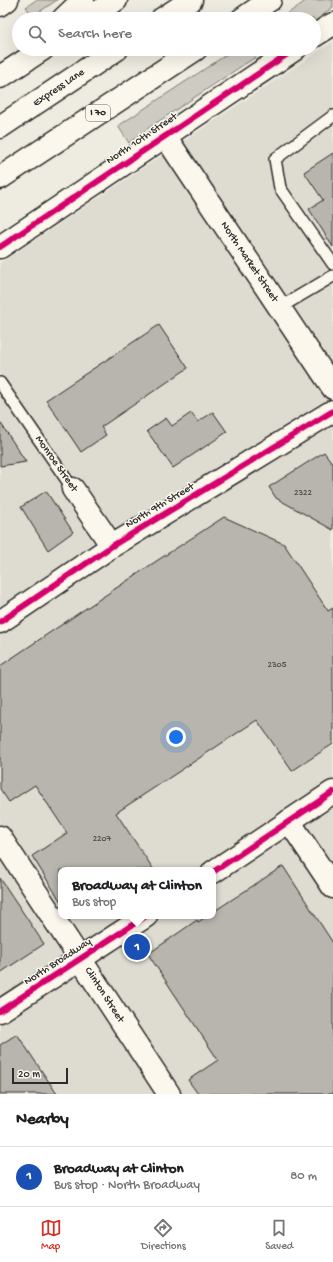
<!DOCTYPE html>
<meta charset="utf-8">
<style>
:root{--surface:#fff;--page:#f2f2f2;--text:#202124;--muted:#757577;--line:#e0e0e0;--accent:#d93025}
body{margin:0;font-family:"Gochi Hand",sans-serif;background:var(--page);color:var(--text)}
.scale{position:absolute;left:12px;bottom:10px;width:56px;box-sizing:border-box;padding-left:4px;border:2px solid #2b2b2b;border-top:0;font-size:11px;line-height:14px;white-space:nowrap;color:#2b2b2b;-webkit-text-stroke:3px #fbf7ec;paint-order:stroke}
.you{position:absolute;left:176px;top:737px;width:14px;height:14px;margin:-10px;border:3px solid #fff;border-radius:50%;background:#1a73e8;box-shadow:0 0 0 6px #1a73e833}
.badge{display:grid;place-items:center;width:26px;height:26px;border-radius:50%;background:var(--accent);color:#fff;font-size:13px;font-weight:700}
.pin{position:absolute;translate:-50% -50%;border:2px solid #fff;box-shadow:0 1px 4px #0006}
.popup{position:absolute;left:58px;top:867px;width:158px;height:52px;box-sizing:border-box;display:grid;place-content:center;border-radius:8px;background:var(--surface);filter:drop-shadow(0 1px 3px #0005);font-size:13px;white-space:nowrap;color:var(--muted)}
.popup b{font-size:15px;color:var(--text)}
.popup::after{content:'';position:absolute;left:50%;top:100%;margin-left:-8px;border:8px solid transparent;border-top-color:var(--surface)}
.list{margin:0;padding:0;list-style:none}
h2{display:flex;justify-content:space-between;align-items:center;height:52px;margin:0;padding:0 16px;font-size:17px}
h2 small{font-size:13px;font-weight:400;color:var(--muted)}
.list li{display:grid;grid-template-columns:26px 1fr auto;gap:12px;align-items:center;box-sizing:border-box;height:60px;padding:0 16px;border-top:1px solid var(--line)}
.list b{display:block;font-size:15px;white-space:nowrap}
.list p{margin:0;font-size:13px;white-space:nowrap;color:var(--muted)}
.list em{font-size:13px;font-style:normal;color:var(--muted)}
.icon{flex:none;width:22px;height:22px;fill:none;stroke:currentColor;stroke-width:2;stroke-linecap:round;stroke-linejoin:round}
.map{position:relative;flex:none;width:333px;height:1094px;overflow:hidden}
.search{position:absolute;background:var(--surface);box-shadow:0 4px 16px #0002;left:12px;right:12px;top:12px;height:44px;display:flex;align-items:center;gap:10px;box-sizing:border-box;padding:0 14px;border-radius:22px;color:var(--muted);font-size:15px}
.sheet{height:112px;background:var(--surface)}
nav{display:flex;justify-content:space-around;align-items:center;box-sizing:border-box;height:56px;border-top:1px solid var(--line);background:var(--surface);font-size:11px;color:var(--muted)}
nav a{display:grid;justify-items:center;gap:2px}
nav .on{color:var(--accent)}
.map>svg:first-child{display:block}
</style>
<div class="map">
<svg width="333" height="1094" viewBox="0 0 333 1094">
<rect width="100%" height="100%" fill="#eeebe0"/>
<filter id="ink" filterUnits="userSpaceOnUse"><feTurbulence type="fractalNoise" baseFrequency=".025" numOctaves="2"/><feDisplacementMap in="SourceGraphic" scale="8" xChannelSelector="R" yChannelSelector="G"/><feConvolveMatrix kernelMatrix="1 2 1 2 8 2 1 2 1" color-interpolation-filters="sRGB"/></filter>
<g filter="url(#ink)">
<path fill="#dedbd1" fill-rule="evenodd" d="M333,42V1094H0V263ZM61,870H213V916H61Z"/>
<path fill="#cecbc2" stroke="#7c7b76" d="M36,0H57L33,16L26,7Z
M307,0H333V7L314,22V19H280Z
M235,49H269L243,65L141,133L129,143L118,126Z"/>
<path fill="#b8b5ae" stroke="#2b2b2b" d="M333,153V247L309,209L323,200L304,172Z
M159,325L188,368L101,427L106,435L81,452L46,400Z
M213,412L227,432L173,468L147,431L166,418L172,426L191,413L198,422Z
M0,422L26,462L0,466Z
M324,452L333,464V530L276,498L269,487Z
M46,491L73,532L48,550L21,507Z
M224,517L284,544L328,611L333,608V744L292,771L257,720L116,813L154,870H61V902L32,856L67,833L35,785L9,802L0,789V666L155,562Z
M283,866L333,943V1094H198L188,1080L218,1060L148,954L197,920L198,922L207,916H213V912Z
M0,878L44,944L0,973Z
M17,1034L57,1094H0V1045Z"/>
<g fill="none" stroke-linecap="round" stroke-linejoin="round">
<defs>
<path id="lane" d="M333,116L275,159L280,188L333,264
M279,308L333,276
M0,383L73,489"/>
<path id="street" d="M0,5L7,0
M165,136L333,388
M73,489L112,546
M0,622L112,546L333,411
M289,821L333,887
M0,837L169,1094"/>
<path id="secondary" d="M314,36L333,24
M0,247L295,49
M213,872L333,792
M0,1011L146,916"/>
<path id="highway" d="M63,19L83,0
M88,19L116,0
M162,19L191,0
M242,19L270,0
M0,77L43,49
M0,127L117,49
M0,178L196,49"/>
</defs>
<use href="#lane" stroke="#2b2b2b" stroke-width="14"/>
<use href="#street" stroke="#2b2b2b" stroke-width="25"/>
<use href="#secondary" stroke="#2b2b2b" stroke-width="25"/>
<use href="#highway" stroke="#2b2b2b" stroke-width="25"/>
<use href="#lane" stroke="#fbf7ec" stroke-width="11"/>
<use href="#street" stroke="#fbf7ec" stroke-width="22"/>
<use href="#secondary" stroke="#fbf7ec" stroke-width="22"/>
<use href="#highway" stroke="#fbf7ec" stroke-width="22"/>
<defs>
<path id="cycleway" d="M0,247L295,49
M0,622L112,546L333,411
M213,872L333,792
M0,1011L146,916"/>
</defs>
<use href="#cycleway" stroke="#fbf7ec" stroke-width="8"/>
<use href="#cycleway" stroke="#d6006c" stroke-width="6"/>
</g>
</g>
<g text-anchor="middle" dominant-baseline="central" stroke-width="3" stroke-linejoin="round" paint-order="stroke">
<g font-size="9" fill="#4e4e4c">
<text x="303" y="493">2322</text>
<text x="277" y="665">2305</text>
<text x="102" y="839">2207</text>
</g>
<rect fill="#fbf7ec" stroke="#696865" stroke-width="1" x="86" y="105" width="24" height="16" rx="3"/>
<g font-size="10" font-weight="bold" fill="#2b2b2b">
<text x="98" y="113">I 70</text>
</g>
<g font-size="11" fill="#2b2b2b" stroke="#fbf7ec">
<text transform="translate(59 88) rotate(-34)">Express Lane</text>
<text transform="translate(142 139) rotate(-34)">North 10th Street</text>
<text transform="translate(249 262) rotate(56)">North Market Street</text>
<text transform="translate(56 464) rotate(55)">Monroe Street</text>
<text transform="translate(160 506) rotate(-31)">North 9th Street</text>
<text transform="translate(58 962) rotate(-33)">North Broadway</text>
<text transform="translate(104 995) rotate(57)">Clinton Street</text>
</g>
</g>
</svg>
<div class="scale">20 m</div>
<div class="you"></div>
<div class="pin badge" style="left:137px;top:947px;background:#1a4fb4">1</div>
<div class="popup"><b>Broadway at Clinton</b>Bus stop</div>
<div class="search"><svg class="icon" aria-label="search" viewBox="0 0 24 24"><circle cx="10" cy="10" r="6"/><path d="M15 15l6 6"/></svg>Search here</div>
</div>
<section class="sheet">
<h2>Nearby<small></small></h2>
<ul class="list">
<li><span class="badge" style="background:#1a4fb4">1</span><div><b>Broadway at Clinton</b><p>Bus stop · North Broadway</p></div><em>80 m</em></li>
</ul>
</section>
<nav>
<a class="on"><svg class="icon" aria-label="map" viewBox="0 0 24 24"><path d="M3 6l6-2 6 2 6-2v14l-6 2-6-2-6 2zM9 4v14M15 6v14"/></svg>Map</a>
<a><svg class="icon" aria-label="directions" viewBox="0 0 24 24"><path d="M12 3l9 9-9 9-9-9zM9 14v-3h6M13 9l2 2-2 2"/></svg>Directions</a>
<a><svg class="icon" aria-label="saved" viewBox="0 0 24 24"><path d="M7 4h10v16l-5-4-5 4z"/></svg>Saved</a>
</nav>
